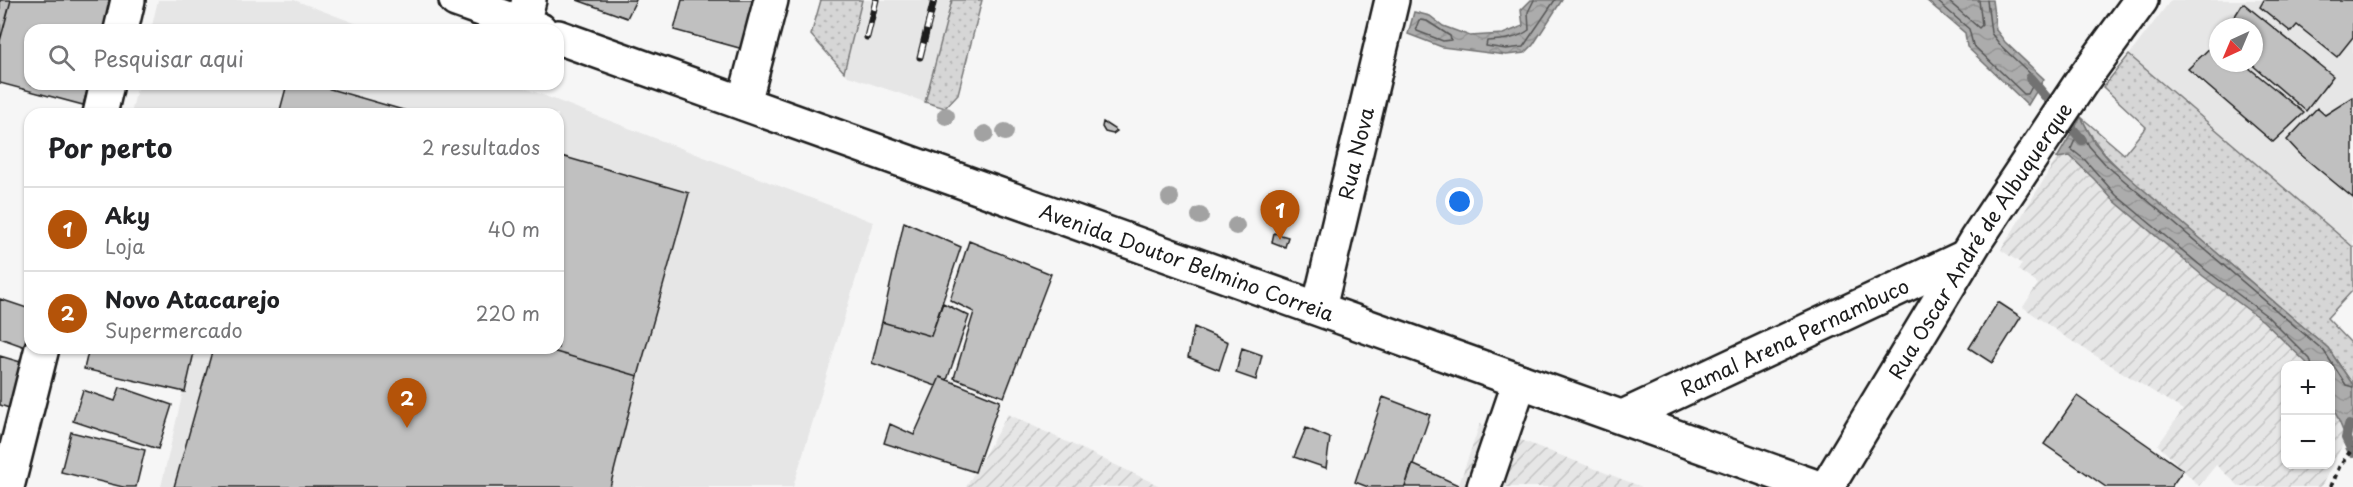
<!DOCTYPE html>
<html lang="pt">
<meta charset="utf-8">
<style>
:root{--surface:#fff;--page:#f2f2f2;--text:#202124;--muted:#757577;--line:#e0e0e0;--accent:#b45309}
body{margin:0;font-family:"Playpen Sans",sans-serif;background:var(--page);color:var(--text)}
.controls{position:absolute;right:18px;bottom:18px;display:grid;overflow:hidden;border-radius:12px;box-shadow:0 2px 4px #0004}
.controls button{width:54px;height:54px;display:grid;place-items:center;padding:0;border:0;border-bottom:2px solid var(--line);background:var(--surface);color:var(--text);font:30px sans-serif}
.compass{position:absolute;left:2209px;top:18px;width:54px;height:54px;border-radius:50%;background:var(--surface);box-shadow:0 2px 4px #0004;rotate:224deg}
.you{position:absolute;left:1460px;top:202px;width:21px;height:21px;margin:-15px;border:4px solid #fff;border-radius:50%;background:#1a73e8;box-shadow:0 0 0 9px #1a73e833}
.badge{display:grid;place-items:center;width:39px;height:39px;border-radius:50%;background:var(--accent);color:#fff;font-size:20px;font-weight:700}
.pin{position:absolute;translate:-50% -50px;filter:drop-shadow(0 2px 3px #0008)}
.pin::after{content:'';position:absolute;top:32px;width:21px;height:18px;background:inherit;clip-path:polygon(0 0,100% 0,50% 100%)}
.list{margin:0;padding:0;list-style:none}
h2{display:flex;justify-content:space-between;align-items:center;height:78px;margin:0;padding:0 24px;font-size:26px}
h2 small{font-size:20px;font-weight:400;color:var(--muted)}
.list li{display:grid;grid-template-columns:39px 1fr auto;gap:18px;align-items:center;box-sizing:border-box;height:84px;padding:0 24px;border-top:2px solid var(--line)}
.list b{display:block;font-size:22px;white-space:nowrap}
.list p{margin:0;font-size:20px;white-space:nowrap;color:var(--muted)}
.list em{font-size:20px;font-style:normal;color:var(--muted)}
.icon{flex:none;width:33px;height:33px;fill:none;stroke:currentColor;stroke-width:2;stroke-linecap:round;stroke-linejoin:round}
.map{position:relative;flex:none;width:2353px;height:487px;overflow:hidden}
.search{position:absolute;background:var(--surface);box-shadow:0 2px 4px #0004;left:24px;top:24px;width:540px;height:66px;display:flex;align-items:center;gap:15px;box-sizing:border-box;padding:0 21px;border-radius:18px;color:var(--muted);font-size:22px}
.panel{position:absolute;background:var(--surface);box-shadow:0 2px 4px #0004;left:24px;top:108px;width:540px;height:246px;border-radius:18px}
.map>svg:first-child{display:block}
</style>
<div class="map">
<svg width="2353" height="487" viewBox="0 0 2353 487">
<defs>
<pattern id="industrial-furrows" width="10" height="10" patternUnits="userSpaceOnUse" patternTransform="scale(1.5)"><rect width="10" height="10" fill="#e6e6e6"/><path d="M-1 1l2-2M0 10L10 0M9 11l2-2" fill="none" stroke="#c5c5c5"/></pattern>
<pattern id="grass-dots" width="8" height="8" patternUnits="userSpaceOnUse" patternTransform="scale(1.5)"><rect width="8" height="8" fill="#d6d6d6"/><path d="M2 2h.1M6 6h.1" fill="none" stroke="#b7b7b7" stroke-width="1.8" stroke-linecap="round"/></pattern>
<pattern id="water-waves" width="16" height="10" patternUnits="userSpaceOnUse" patternTransform="scale(1.5)"><rect width="16" height="10" fill="#acacac"/><path d="M0 5q4-4 8 0t8 0" fill="none" stroke="#939393"/></pattern>
</defs>
<rect width="100%" height="100%" fill="#f6f6f6"/>
<filter id="ink" filterUnits="userSpaceOnUse"><feTurbulence type="fractalNoise" baseFrequency=".0167" numOctaves="2"/><feDisplacementMap in="SourceGraphic" scale="12" xChannelSelector="R" yChannelSelector="G"/><feConvolveMatrix kernelMatrix="1 2 1 2 8 2 1 2 1" color-interpolation-filters="sRGB"/></filter>
<g filter="url(#ink)">
<path fill="#e6e6e6" fill-rule="evenodd" d="M158,0H294L373,30H151Z
M862,0H952L925,102L848,76L844,72Z
M2171,0H2353V247L2129,55ZM2218,27H2254V63H2218Z
M138,84H514L873,222L793,487H161L193,348H558V114H131Z"/>
<path fill="url(#industrial-furrows)" d="M2070,156L2094,179L2112,199L2203,276L2263,321L2309,365L2286,366V464H2330L2331,402L2346,438L2321,487H2240L2216,465L2199,486L2158,445L2183,410L2067,338L2023,307L2038,284L2018,270L2022,264L2001,250L2057,158Z
M1008,414L1162,487H966Z
M1480,424L1642,487H1458Z"/>
<path fill="url(#grass-dots)" stroke="#797979" stroke-width="1.5" d="M821,0H862L844,72L811,35Z
M952,0H982L958,94L945,108L925,102Z
M2129,55L2353,247V290L2327,318L2353,345V385L2328,348L2136,184C2109,160 2097,149 2081,117L2124,154L2146,127L2103,87Z"/>
<path fill="url(#water-waves)" stroke="#727272" stroke-width="1.5" d="M1531,0H1562L1533,45L1525,53L1506,55L1442,47L1408,34L1414,12L1430,16L1443,26L1470,36L1503,34L1523,26L1521,10Z
M1926,0H1992L1996,30L2005,42L2044,79L2028,105L1967,47L1965,33Z
M2081,117L2094,142L2110,161L2328,348L2353,385V429L2346,438L2331,402L2330,366L2309,365L2263,321L2203,276L2112,199L2094,179L2070,156L2057,158Z"/>
<g fill="none" stroke-linecap="round" stroke-linejoin="round">
<path stroke="#565656" stroke-width="1.5" d="M1534,0L1528,12L1529,30C1517,39 1503,40 1487,41L1486,46L1506,49L1523,47L1555,0
M1936,0L1969,29L1973,45L2024,94H2028L2036,79L2001,46L1991,33L1987,0
M1947,0L1979,28L1982,25L1979,0
M1419,20L1427,21L1450,36L1451,40L1443,41L1417,31L1416,28Z
M2312,366L2310,359L2267,316L2207,271L2116,195L2085,160L2071,149L2078,133L2083,134L2089,146L2106,165L2324,351L2346,385L2353,387"/>
<path stroke="#727272" stroke-width="10" d="M2030,78L2082,140
M2349,425L2346,438L2353,453"/>
</g>
<path fill="#c0c0c0" stroke="#1c1c1c" stroke-width="1.5" d="M0,0H11L0,41Z
M11,0H111L103,30H30V84H89L83,105L0,83V41Z
M577,0H636L627,18Z
M682,0H755L743,49L674,30Z
M2264,0H2353V37L2337,57L2297,25L2291,32L2260,7Z
M2243,3L2333,76L2306,111L2250,63H2254V27H2228Z
M2217,41L2218,63H2243L2304,113L2273,142L2188,69Z
M287,84H313L417,114H279Z
M2353,97V198L2300,154L2287,140L2317,108L2325,115Z
M1103,122L1117,131L1113,134L1105,132L1102,127Z
M558,155L689,193L638,376L542,348H558Z
M904,222L961,247L931,336L882,322Z
M1274,233L1288,237L1285,247L1272,242Z
M969,241L1051,274L1004,397L954,378L974,312L950,300Z
M0,299L30,309V341L28,348L0,338Z
M1998,302L2021,317L1992,363L1969,348Z
M943,303L969,316L947,380L940,377L936,386L872,363L882,322L931,336Z
M1194,327L1228,342L1219,370L1188,357Z
M89,348H195L185,392L84,369Z
M213,348H542L638,376L610,487H174Z
M1242,348L1262,355L1256,380L1236,373Z
M0,356L24,363L9,408L0,405Z
M940,377L1000,401L975,472L884,443L890,424L914,435Z
M120,387L172,405L158,449L73,421L83,390L115,401Z
M2077,396L2183,470L2171,487H2106L2044,444Z
M1383,397L1430,415L1405,487H1368L1355,482Z
M1306,428L1330,438L1326,468L1294,457Z
M71,432L145,450L136,487H123L61,472Z
M1412,464L1458,485V487H1405Z"/>
<g fill="none" stroke-linecap="round" stroke-linejoin="round">
<defs>
<g id="minor">
<path d="M523,24L529,0"/>
<path d="M121,30L128,0"/>
<path d="M744,103L771,0"/>
<path d="M100,114L107,84"/>
<path id="s1" d="M1319,308L1392,0"/>
<path id="s2" d="M1623,417L1965,257"/>
<path d="M7,487L42,348"/>
<path d="M1484,487L1520,381"/>
<path id="s3" d="M1827,487L1976,240L2082,81L2141,0"/>
</g>
<g id="major">
<path d="M456,0L540,30"/>
<path id="s4" d="M558,37L1816,487"/>
</g>
</defs>
<use href="#minor" stroke="#1c1c1c" stroke-width="38"/>
<use href="#major" stroke="#1c1c1c" stroke-width="38"/>
<path stroke="#1c1c1c" stroke-width="4" stroke-dasharray="4.5 4.5" stroke-linecap="butt" d="M2331,487L2340,465L2353,448"/>
<use href="#minor" stroke="#fff" stroke-width="33"/>
<use href="#major" stroke="#fff" stroke-width="33"/>
<defs>
<path id="rail" d="M867,37L876,0
M920,57L934,0"/>
</defs>
<use href="#rail" stroke="#1c1c1c" stroke-width="7"/>
<use href="#rail" stroke="#fff" stroke-width="4.5" stroke-dasharray="14" stroke-linecap="butt"/>
</g>
<g fill="#a2a2a2">
<circle cx="946" cy="116" r="9"/>
<circle cx="1005" cy="132" r="9"/>
<circle cx="985" cy="134" r="9"/>
<circle cx="1170" cy="198" r="9"/>
<circle cx="1200" cy="216" r="9"/>
<circle cx="1236" cy="226" r="9"/>
</g>
</g>
<g text-anchor="middle" dominant-baseline="central" stroke-width="5" stroke-linejoin="round" paint-order="stroke">
<g font-size="20" fill="#1c1c1c" stroke="#fff">
<text stroke="none"><textPath href="#s1" startOffset="159">Rua Nova</textPath></text>
<text stroke="none"><textPath href="#s3" startOffset="290">Rua Oscar André de Albuquerque</textPath></text>
<text stroke="none"><textPath href="#s4" startOffset="668">Avenida Doutor Belmino Correia</textPath></text>
<text stroke="none"><textPath href="#s2" startOffset="189">Ramal Arena Pernambuco</textPath></text>
</g>
</g>
</svg>
<div class="controls">
<button>+</button>
<button>−</button>
</div>
<svg class="compass" viewBox="-18 -18 36 36"><path d="M0-13l5 13h-10z" fill="#e53935"/><path d="M0 13l5-13h-10z" fill="#757577"/></svg>
<div class="you"></div>
<div class="pin badge" style="left:1280px;top:240px">1</div>
<div class="pin badge" style="left:407px;top:428px">2</div>
<div class="search"><svg class="icon" aria-label="search" viewBox="0 0 24 24"><circle cx="10" cy="10" r="6"/><path d="M15 15l6 6"/></svg>Pesquisar aqui</div>
<section class="panel">
<h2>Por perto<small>2 resultados</small></h2>
<ul class="list">
<li><span class="badge">1</span><div><b>Aky</b><p>Loja</p></div><em>40 m</em></li>
<li><span class="badge">2</span><div><b>Novo Atacarejo</b><p>Supermercado</p></div><em>220 m</em></li>
</ul>
</section>
</div>
